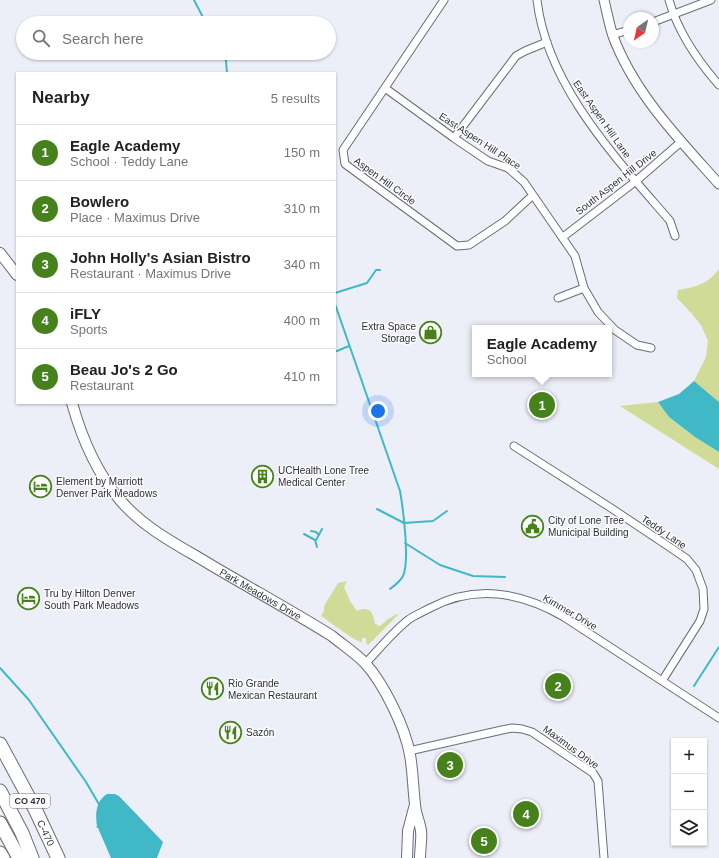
<!DOCTYPE html>
<meta charset="utf-8">
<style>
:root{--surface:#fff;--page:#f2f2f2;--text:#222;--muted:#767676;--line:#e0e0e0;--accent:#47811b}
body{margin:0;font-family:Arial,sans-serif;background:var(--page);color:var(--text)}
.controls{position:absolute;right:12px;bottom:12px;display:grid;overflow:hidden;border-radius:0px;box-shadow:0 1px 3px #0004}
.controls button{width:36px;height:36px;display:grid;place-items:center;padding:0;border:0;border-bottom:1px solid var(--line);background:var(--surface);color:var(--text);font:20px sans-serif}
.compass{position:absolute;left:623px;top:12px;width:36px;height:36px;border-radius:50%;background:var(--surface);box-shadow:0 1px 3px #0004;rotate:214deg}
.you{position:absolute;left:378px;top:411px;width:14px;height:14px;margin:-10px;border:3px solid #fff;border-radius:50%;background:#1a73e8;box-shadow:0 0 0 6px #1a73e833}
.badge{display:grid;place-items:center;width:26px;height:26px;border-radius:50%;background:var(--accent);color:#fff;font-size:13px;font-weight:700}
.pin{position:absolute;translate:-50% -50%;border:2px solid #fff;box-shadow:0 1px 4px #0006}
.popup{position:absolute;left:472px;top:325px;width:140px;height:52px;box-sizing:border-box;display:grid;place-content:center;border-radius:0px;background:var(--surface);filter:drop-shadow(0 1px 3px #0005);font-size:13px;white-space:nowrap;color:var(--muted)}
.popup b{font-size:15px;color:var(--text)}
.popup::after{content:'';position:absolute;left:50%;top:100%;margin-left:-8px;border:8px solid transparent;border-top-color:var(--surface)}
.list{margin:0;padding:0;list-style:none}
h2{display:flex;justify-content:space-between;align-items:center;height:52px;margin:0;padding:0 16px;font-size:17px}
h2 small{font-size:13px;font-weight:400;color:var(--muted)}
.list li{display:grid;grid-template-columns:26px 1fr auto;gap:12px;align-items:center;box-sizing:border-box;height:56px;padding:0 16px;border-top:1px solid var(--line)}
.list b{display:block;font-size:15px;white-space:nowrap}
.list p{margin:0;font-size:13px;white-space:nowrap;color:var(--muted)}
.list em{font-size:13px;font-style:normal;color:var(--muted)}
.icon{flex:none;width:22px;height:22px;fill:none;stroke:currentColor;stroke-width:2;stroke-linecap:round;stroke-linejoin:round}
.map{position:relative;flex:none;width:719px;height:858px;overflow:hidden}
.search{position:absolute;background:var(--surface);box-shadow:0 1px 3px #0004;left:16px;top:16px;width:320px;height:44px;display:flex;align-items:center;gap:10px;box-sizing:border-box;padding:0 14px;border-radius:22px;color:var(--muted);font-size:15px}
.panel{position:absolute;background:var(--surface);box-shadow:0 1px 3px #0004;left:16px;top:72px;width:320px;height:332px;border-radius:0px}
.map>svg:first-child{display:block}
</style>
<div class="map">
<svg width="719" height="858" viewBox="0 0 719 858">
<rect width="100%" height="100%" fill="#eceff8"/>
<path fill="#d0db97" d="M719,269V402L694,381L706,357L708,341L701,325L692,314L677,298L678,290C696,287 708,284 719,269Z
M658,402L669,417L695,437L719,452V469L620,406Z
M347,581L344,587L350,601L357,611C371,605 373,614 375,624L380,626L388,619L397,614L398,615L368,645L366,643V638H362V642C357,643 329,621 321,616L324,611V606L338,583Z"/>
<path fill="#40b8c5" d="M694,381L719,402V452L695,437L669,417L658,402L679,394Z
M107,794H115L119,796L163,842L157,858H111L98,828L96,827L97,826C95,814 96,801 107,794Z"/>
<g fill="none" stroke-linecap="round" stroke-linejoin="round">
<path stroke="#40b8c5" stroke-width="2" d="M194,0L206,23
M223,53L226,61L227,73
M335,293L367,283L376,270H380
M335,304L400,491C403,508 410,561 403,576C400,582 395,585 390,589
M337,351L349,346
M377,509L404,523L433,521L447,511
M311,531L316,532L319,535
M304,534L315,540L317,547
M316,540L322,529
M405,543L440,565L473,576L505,577
M0,668L29,700L86,782L100,806
M694,686L719,647"/>
<defs>
<path id="minor" d="M444,0L343,150L345,164L457,246L469,245L505,221L533,195
M537,0C547,86 616,158 670,221L675,236
M669,0C678,32 697,60 719,85
M653,22L711,0
M612,35L629,30
M385,88L454,138L488,161L508,168L524,182L575,256L584,288L598,312L615,330L637,345L651,348
M454,138L516,56L525,51L547,42
M563,237L636,181L682,141
M558,298L584,288
M514,446L611,508L671,548L687,559L696,570L703,589L704,609L700,621L662,681
M365,664C379,649 392,633 408,620C415,615 423,612 430,608C476,584 520,592 564,617L719,718
M409,751L502,730L512,728L522,729L532,732L593,773L598,781L604,858"/>
<path id="tertiary" d="M604,0C607,12 609,24 613,36C634,93 679,139 719,184"/>
<g id="secondary">
<path d="M0,253L17,275"/>
<path id="s1" d="M72,403C82,439 96,472 120,500C142,526 172,542 201,559C244,585 289,609 332,636C343,645 355,653 365,663C384,684 405,727 410,755C413,772 413,788 415,804C415,813 420,822 421,831C422,839 420,849 420,858"/>
<path d="M407,858L408,831L414,808"/>
</g>
<g id="motorway">
<path id="s2" d="M0,744L35,809L58,858"/>
<path d="M0,791L22,833L32,858"/>
<path d="M0,823L19,858"/>
<path d="M0,853L3,858"/>
</g>
</defs>
<use href="#minor" stroke="#6a6d75" stroke-width="9"/>
<use href="#tertiary" stroke="#6a6d75" stroke-width="11"/>
<use href="#secondary" stroke="#6a6d75" stroke-width="12"/>
<use href="#motorway" stroke="#6a6d75" stroke-width="15"/>
<use href="#minor" stroke="#fff" stroke-width="7"/>
<use href="#tertiary" stroke="#fff" stroke-width="9"/>
<use href="#secondary" stroke="#fff" stroke-width="10"/>
<use href="#motorway" stroke="#fff" stroke-width="13"/>
</g>
<defs>
<symbol id="shop-ring" viewBox="-11 -11 22 22"><circle r="9.5" fill="#fcfcfe" stroke="#47811b" stroke-width="1.5"/><path d="M-5-2.5h2.3a2.7 3.5 0 0 1 5.4 0H5L5.5 6h-11ZM-1.5-2.5h3a1.5 2.3 0 0 0-3 0Z" fill="#47811b"/></symbol>
<symbol id="building-ring" viewBox="-11 -11 22 22"><circle r="9.5" fill="#fcfcfe" stroke="#47811b" stroke-width="1.5"/><path d="M-4-6H4V6H1V3H-1V6H-4ZM-2.5-4.3h1.7v1.8h-1.7ZM.8-4.3h1.7v1.8H.8ZM-2.5-1h1.7V.8h-1.7ZM.8-1h1.7V.8H.8Z" fill="#47811b"/></symbol>
<symbol id="hotel-ring" viewBox="-11 -11 22 22"><circle r="9.5" fill="#fcfcfe" stroke="#47811b" stroke-width="1.5"/><path d="M-6-4.5h1.5V1H6V5H4.5V3h-9V5H-6ZM-4 0a1.8 1.8 0 1 1 3.6 0ZM.5 0V-2.5h3Q6-2.5 6 0Z" fill="#47811b"/></symbol>
<symbol id="civic-ring" viewBox="-11 -11 22 22"><circle r="9.5" fill="#fcfcfe" stroke="#47811b" stroke-width="1.5"/><path d="M-.6-6.5H3V-4.5H.6V-3L4-1V1h2V6H-6V1h2V-1L-.6-3ZM-1.2 2.5V6h2.4V2.5Z" fill="#47811b"/></symbol>
<symbol id="restaurant-ring" viewBox="-11 -11 22 22"><circle r="9.5" fill="#fcfcfe" stroke="#47811b" stroke-width="1.5"/><path d="M-5-6h1v4h1v-4h1v4h1v-4h1v5L-1.5 .5V6h-2V.5L-5-1ZM5-6V6H3V1.5H1.5Q1.5-4 5-6Z" fill="#47811b"/></symbol>
</defs>
<g fill-rule="evenodd">
<use href="#shop-ring" x="418" y="320" width="25" height="25"/>
<use href="#building-ring" x="250" y="464" width="25" height="25"/>
<use href="#hotel-ring" x="28" y="474" width="25" height="25"/>
<use href="#civic-ring" x="520" y="514" width="25" height="25"/>
<use href="#hotel-ring" x="16" y="586" width="25" height="25"/>
<use href="#restaurant-ring" x="200" y="676" width="25" height="25"/>
<use href="#restaurant-ring" x="218" y="720" width="25" height="25"/>
</g>
<g text-anchor="middle" dominant-baseline="central" stroke-width="3" stroke-linejoin="round" paint-order="stroke">
<rect fill="#fcfcfe" stroke="#6c6d71" stroke-width="1" x="10" y="794" width="40" height="14" rx="3"/>
<g font-size="9" font-weight="bold" fill="#2f3034">
<text x="30" y="801">CO 470</text>
</g>
<g font-size="10" fill="#2f3034" stroke="#fcfcfe">
<text transform="translate(602 119) rotate(55)">East Aspen Hill Lane</text>
<text transform="translate(480 141) rotate(33)">East Aspen Hill Place</text>
<text transform="translate(385 181) rotate(36)">Aspen Hill Circle</text>
<text transform="translate(616 182) rotate(-38)">South Aspen Hill Drive</text>
<text transform="translate(664 532) rotate(34)">Teddy Lane</text>
<text stroke="none"><textPath href="#s1" startOffset="279">Park Meadows Drive</textPath></text>
<text transform="translate(570 612) rotate(30)">Kimmer Drive</text>
<text transform="translate(571 747) rotate(36)">Maximus Drive</text>
<text stroke="none"><textPath href="#s2" startOffset="100">C-470</textPath></text>
</g>
<g font-size="10" fill="#2f3034" stroke="#fcfcfe" text-anchor="start">
<text x="416" y="326" text-anchor="end">Extra Space<tspan x="416" dy="12">Storage</tspan></text>
<text x="278" y="470">UCHealth Lone Tree<tspan x="278" dy="12">Medical Center</tspan></text>
<text x="56" y="481">Element by Marriott<tspan x="56" dy="12">Denver Park Meadows</tspan></text>
<text x="548" y="520">City of Lone Tree<tspan x="548" dy="12">Municipal Building</tspan></text>
<text x="44" y="593">Tru by Hilton Denver<tspan x="44" dy="12">South Park Meadows</tspan></text>
<text x="228" y="683">Rio Grande<tspan x="228" dy="12">Mexican Restaurant</tspan></text>
<text x="246" y="732">Sazón</text>
</g>
</g>
</svg>
<div class="controls">
<button>+</button>
<button>−</button>
<button><svg class="icon" aria-label="layers" viewBox="0 0 24 24"><path d="M12 4l9 5-9 5-9-5zM3 14l9 5 9-5"/></svg></button>
</div>
<svg class="compass" viewBox="-18 -18 36 36"><path d="M0-13l5 13h-10z" fill="#e53935"/><path d="M0 13l5-13h-10z" fill="#767676"/></svg>
<div class="you"></div>
<div class="pin badge" style="left:542px;top:405px">1</div>
<div class="popup"><b>Eagle Academy</b>School</div>
<div class="pin badge" style="left:558px;top:686px">2</div>
<div class="pin badge" style="left:450px;top:765px">3</div>
<div class="pin badge" style="left:526px;top:814px">4</div>
<div class="pin badge" style="left:484px;top:841px">5</div>
<div class="search"><svg class="icon" aria-label="search" viewBox="0 0 24 24"><circle cx="10" cy="10" r="6"/><path d="M15 15l6 6"/></svg>Search here</div>
<section class="panel">
<h2>Nearby<small>5 results</small></h2>
<ul class="list">
<li><span class="badge">1</span><div><b>Eagle Academy</b><p>School · Teddy Lane</p></div><em>150 m</em></li>
<li><span class="badge">2</span><div><b>Bowlero</b><p>Place · Maximus Drive</p></div><em>310 m</em></li>
<li><span class="badge">3</span><div><b>John Holly's Asian Bistro</b><p>Restaurant · Maximus Drive</p></div><em>340 m</em></li>
<li><span class="badge">4</span><div><b>iFLY</b><p>Sports</p></div><em>400 m</em></li>
<li><span class="badge">5</span><div><b>Beau Jo's 2 Go</b><p>Restaurant</p></div><em>410 m</em></li>
</ul>
</section>
</div>
